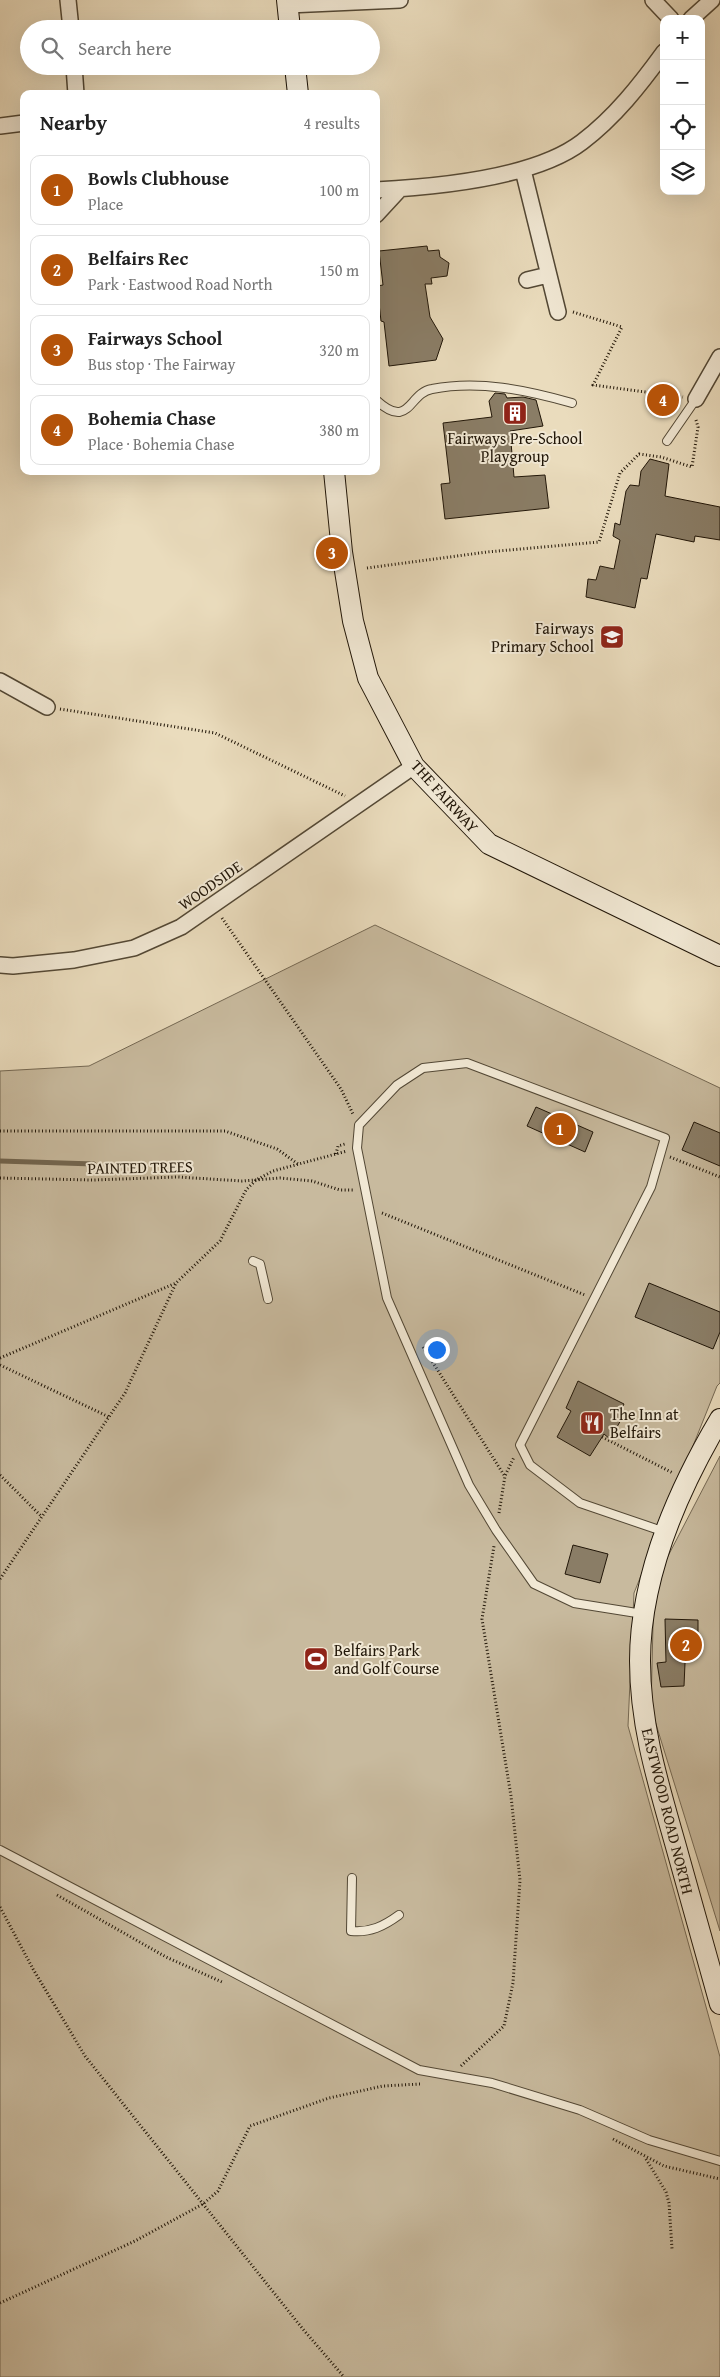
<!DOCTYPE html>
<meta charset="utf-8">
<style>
:root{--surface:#fff;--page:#f6f6f6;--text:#222;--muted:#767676;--line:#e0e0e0;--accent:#b45309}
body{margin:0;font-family:"Gentium Book Plus",serif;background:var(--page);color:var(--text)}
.controls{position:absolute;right:15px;top:15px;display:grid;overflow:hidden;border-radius:10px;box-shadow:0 5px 20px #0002}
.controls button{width:45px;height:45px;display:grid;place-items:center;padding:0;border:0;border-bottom:1px solid var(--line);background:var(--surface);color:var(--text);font:25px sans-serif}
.you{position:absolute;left:436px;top:1349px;width:18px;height:18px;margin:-12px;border:4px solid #fff;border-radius:50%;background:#1a73e8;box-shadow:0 0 0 8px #1a73e833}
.badge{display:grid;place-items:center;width:32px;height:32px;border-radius:50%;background:var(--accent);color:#fff;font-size:16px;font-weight:700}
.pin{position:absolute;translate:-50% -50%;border:2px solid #fff;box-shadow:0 1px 5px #0006}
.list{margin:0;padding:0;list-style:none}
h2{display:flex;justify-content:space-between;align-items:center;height:65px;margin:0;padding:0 20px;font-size:21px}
h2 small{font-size:16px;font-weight:400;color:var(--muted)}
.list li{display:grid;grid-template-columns:32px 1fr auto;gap:15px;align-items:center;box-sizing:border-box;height:70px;margin:0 10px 10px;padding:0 10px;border:1px solid var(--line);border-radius:10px}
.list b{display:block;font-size:19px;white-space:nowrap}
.list p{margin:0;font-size:16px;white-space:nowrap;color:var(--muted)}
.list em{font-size:16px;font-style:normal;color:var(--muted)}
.icon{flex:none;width:28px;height:28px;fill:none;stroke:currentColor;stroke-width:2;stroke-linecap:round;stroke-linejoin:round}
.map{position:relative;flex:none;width:720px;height:2377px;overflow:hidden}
.search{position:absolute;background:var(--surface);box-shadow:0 5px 20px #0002;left:20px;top:20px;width:360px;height:55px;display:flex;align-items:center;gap:12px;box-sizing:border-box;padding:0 18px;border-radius:28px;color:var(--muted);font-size:19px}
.panel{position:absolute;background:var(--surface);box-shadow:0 5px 20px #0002;left:20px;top:90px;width:360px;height:385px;border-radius:10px}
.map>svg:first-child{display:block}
</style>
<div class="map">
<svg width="720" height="2377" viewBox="0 0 720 2377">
<rect width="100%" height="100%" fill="#eadcbd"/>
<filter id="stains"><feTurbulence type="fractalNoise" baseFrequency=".004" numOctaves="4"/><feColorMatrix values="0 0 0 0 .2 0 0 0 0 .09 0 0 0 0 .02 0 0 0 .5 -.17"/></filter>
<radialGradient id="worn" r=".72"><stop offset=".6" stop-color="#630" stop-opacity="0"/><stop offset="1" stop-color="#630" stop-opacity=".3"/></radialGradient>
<path fill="#c8ba9e" stroke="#746853" d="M375,925L720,1088V1383L717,1386L634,1593L628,1726L720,2057V2377H0V1071L89,1066Z
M720,1456V1931L651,1708L654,1583Z"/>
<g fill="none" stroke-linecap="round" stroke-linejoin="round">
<path stroke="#71654f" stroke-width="5" d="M0,1161L94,1164"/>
</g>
<path fill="#8a7d66" stroke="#211608" d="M427,246L428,251L439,250L440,257L449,263L447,276L431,278L432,284H425L430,317L443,339L436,360L389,366L384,322L381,321L377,286L383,285L379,251Z
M495,393L505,394L507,398L523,397L536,400L543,426L510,431L514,477L545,475L549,508L445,519L441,484L450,483L443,423L492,417L489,401Z
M650,459L669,464L665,496L720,507V540L695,536L694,542L656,534L647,579L641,578L635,608L586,597L588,579L596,580L600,566L614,569L620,540L613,536L615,523L620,525L626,491L630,485L639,486L641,471Z
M536,1107L593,1132L585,1152L527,1126Z
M694,1122L720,1133V1166L682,1150Z
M649,1283L720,1312V1332L713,1349L635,1317Z
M578,1381L624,1404L621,1410L625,1413L610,1439L604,1434L590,1456L557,1437L571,1411L566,1408Z
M573,1545L608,1554L600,1583L565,1574Z
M665,1619L698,1620V1653L685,1663L684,1686L661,1687L657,1663L666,1662Z"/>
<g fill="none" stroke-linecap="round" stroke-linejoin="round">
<defs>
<path id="lane" d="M376,400C410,431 408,393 432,389C479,380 526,390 572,403
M667,441L696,399
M253,1261L260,1264L268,1299
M643,1614L574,1603L534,1584L496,1530L469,1485L387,1298L357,1148L359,1125L397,1085L423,1068L467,1063L665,1138L651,1187L520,1445L530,1465L580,1503L665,1532
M0,1850L419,2070L492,2083L580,2110L649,2140L720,2161
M352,1878L351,1931C370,1933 384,1926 399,1915"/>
<path id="street" d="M68,0L71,29
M653,0L671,19
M288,5L400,0
M691,19L712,0
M74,66L76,94
M0,126L24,123
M523,170L558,312
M376,190C435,187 535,178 582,142C615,117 640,85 664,52
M376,215L400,189
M527,280L548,275
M696,399L720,357
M0,681L47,707
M0,965L13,966L74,960L134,948L181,927L414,766"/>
<path id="secondary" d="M287,0L290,29
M295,66L298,94
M334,471L342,552L353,621L368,678L414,766L489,844L720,956
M720,1419C678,1490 640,1577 640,1661C640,1725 658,1783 675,1843C690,1897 705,1950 720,2004"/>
</defs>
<use href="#lane" stroke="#534835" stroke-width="10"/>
<use href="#street" stroke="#534835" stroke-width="18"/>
<use href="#secondary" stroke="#211608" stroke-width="22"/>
<path stroke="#211608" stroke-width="3" stroke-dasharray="1 2.5" stroke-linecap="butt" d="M573,312L622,327L593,385L683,397
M367,568L487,552L599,542L620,473L639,454L661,457L692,467L698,427L696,420
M60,709L215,733L345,796
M222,918L341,1089L353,1114
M0,1131H225L277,1149L298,1164
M336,1154L338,1146L345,1144
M670,1157L720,1177
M0,1178L92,1180L178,1177L242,1181L280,1178L312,1181L340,1190H355
M382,1213L585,1295
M423,1347L504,1475
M0,1358L176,1283
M0,1365L109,1417
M602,1437L673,1473
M0,1475L42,1517
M499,1513L505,1476L514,1457
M0,1579L125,1393L176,1283L220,1241L246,1190L256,1180L273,1171L347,1151
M57,1895L166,1957L222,1982
M0,1907L33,1969L85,2056L302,2328L344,2377
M461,2066L504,2026L513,1983L520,1880L511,1796L482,1619L494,1546
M613,2139L664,2166L720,2179
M646,2159L666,2192L669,2203L672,2249
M0,2303L135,2241L203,2204L218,2191L250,2126L329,2098L383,2086L420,2084"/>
<use href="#lane" stroke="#f1e8d4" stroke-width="8"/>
<use href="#street" stroke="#f1e8d4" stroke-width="15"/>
<use href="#secondary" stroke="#f1e8d4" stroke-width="20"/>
</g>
<defs>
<symbol id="building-square" viewBox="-11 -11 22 22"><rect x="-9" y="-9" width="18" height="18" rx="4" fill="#8f2418" stroke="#f1e8d4"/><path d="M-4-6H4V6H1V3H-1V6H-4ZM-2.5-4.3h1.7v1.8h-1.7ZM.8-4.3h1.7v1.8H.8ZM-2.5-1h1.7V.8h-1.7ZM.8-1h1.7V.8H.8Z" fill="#fff"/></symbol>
<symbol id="school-square" viewBox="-11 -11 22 22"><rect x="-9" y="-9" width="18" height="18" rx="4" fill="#8f2418" stroke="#f1e8d4"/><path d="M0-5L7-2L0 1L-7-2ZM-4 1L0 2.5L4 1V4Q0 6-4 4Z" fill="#fff"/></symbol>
<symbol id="restaurant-square" viewBox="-11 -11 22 22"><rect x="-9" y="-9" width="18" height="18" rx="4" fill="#8f2418" stroke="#f1e8d4"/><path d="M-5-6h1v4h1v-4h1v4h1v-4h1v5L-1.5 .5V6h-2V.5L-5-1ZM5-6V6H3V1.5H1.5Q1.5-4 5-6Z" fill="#fff"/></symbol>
<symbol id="stadium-square" viewBox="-11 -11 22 22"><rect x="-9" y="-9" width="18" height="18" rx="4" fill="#8f2418" stroke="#f1e8d4"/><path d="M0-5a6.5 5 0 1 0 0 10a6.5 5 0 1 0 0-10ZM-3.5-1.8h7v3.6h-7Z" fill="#fff"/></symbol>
</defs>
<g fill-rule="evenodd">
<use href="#building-square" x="501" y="399" width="28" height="28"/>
<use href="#school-square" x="598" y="623" width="28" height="28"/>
<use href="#restaurant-square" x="578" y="1409" width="28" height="28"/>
<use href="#stadium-square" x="302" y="1645" width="28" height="28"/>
</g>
<g text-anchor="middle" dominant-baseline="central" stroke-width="4" stroke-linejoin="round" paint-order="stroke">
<g font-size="16" fill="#211608" stroke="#f1e8d4" text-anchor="start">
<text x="515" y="438" text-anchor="middle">Fairways Pre-School<tspan x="515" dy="18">Playgroup</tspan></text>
<text x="594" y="628" text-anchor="end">Fairways<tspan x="594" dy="18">Primary School</tspan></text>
<text x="610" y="1414">The Inn at<tspan x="610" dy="18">Belfairs</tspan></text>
<text x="334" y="1650">Belfairs Park<tspan x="334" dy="18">and Golf Course</tspan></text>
</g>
<g font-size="16" fill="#211608" stroke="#f1e8d4">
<text transform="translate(445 796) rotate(48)">THE FAIRWAY</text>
<text transform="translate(210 885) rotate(-35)">WOODSIDE</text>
<text transform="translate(140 1167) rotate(-1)">PAINTED TREES</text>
<text transform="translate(668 1811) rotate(76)">EASTWOOD ROAD NORTH</text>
</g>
</g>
<rect width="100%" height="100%" filter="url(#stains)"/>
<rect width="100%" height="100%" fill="url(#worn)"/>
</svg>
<div class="controls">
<button>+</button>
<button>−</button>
<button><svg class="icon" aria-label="locate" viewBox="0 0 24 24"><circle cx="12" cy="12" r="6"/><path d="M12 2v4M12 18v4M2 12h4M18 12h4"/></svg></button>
<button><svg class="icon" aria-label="layers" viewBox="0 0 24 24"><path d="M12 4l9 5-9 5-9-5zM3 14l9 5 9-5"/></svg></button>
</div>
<div class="you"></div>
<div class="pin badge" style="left:560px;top:1129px">1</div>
<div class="pin badge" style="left:686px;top:1645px">2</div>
<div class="pin badge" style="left:332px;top:553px">3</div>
<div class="pin badge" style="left:663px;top:400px">4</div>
<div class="search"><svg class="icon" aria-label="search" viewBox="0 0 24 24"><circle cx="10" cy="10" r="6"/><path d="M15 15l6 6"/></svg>Search here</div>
<section class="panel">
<h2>Nearby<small>4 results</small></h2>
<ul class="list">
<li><span class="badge">1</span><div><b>Bowls Clubhouse</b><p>Place</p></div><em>100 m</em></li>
<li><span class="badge">2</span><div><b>Belfairs Rec</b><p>Park · Eastwood Road North</p></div><em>150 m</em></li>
<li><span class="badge">3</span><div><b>Fairways School</b><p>Bus stop · The Fairway</p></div><em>320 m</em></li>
<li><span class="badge">4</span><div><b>Bohemia Chase</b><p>Place · Bohemia Chase</p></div><em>380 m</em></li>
</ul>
</section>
</div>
